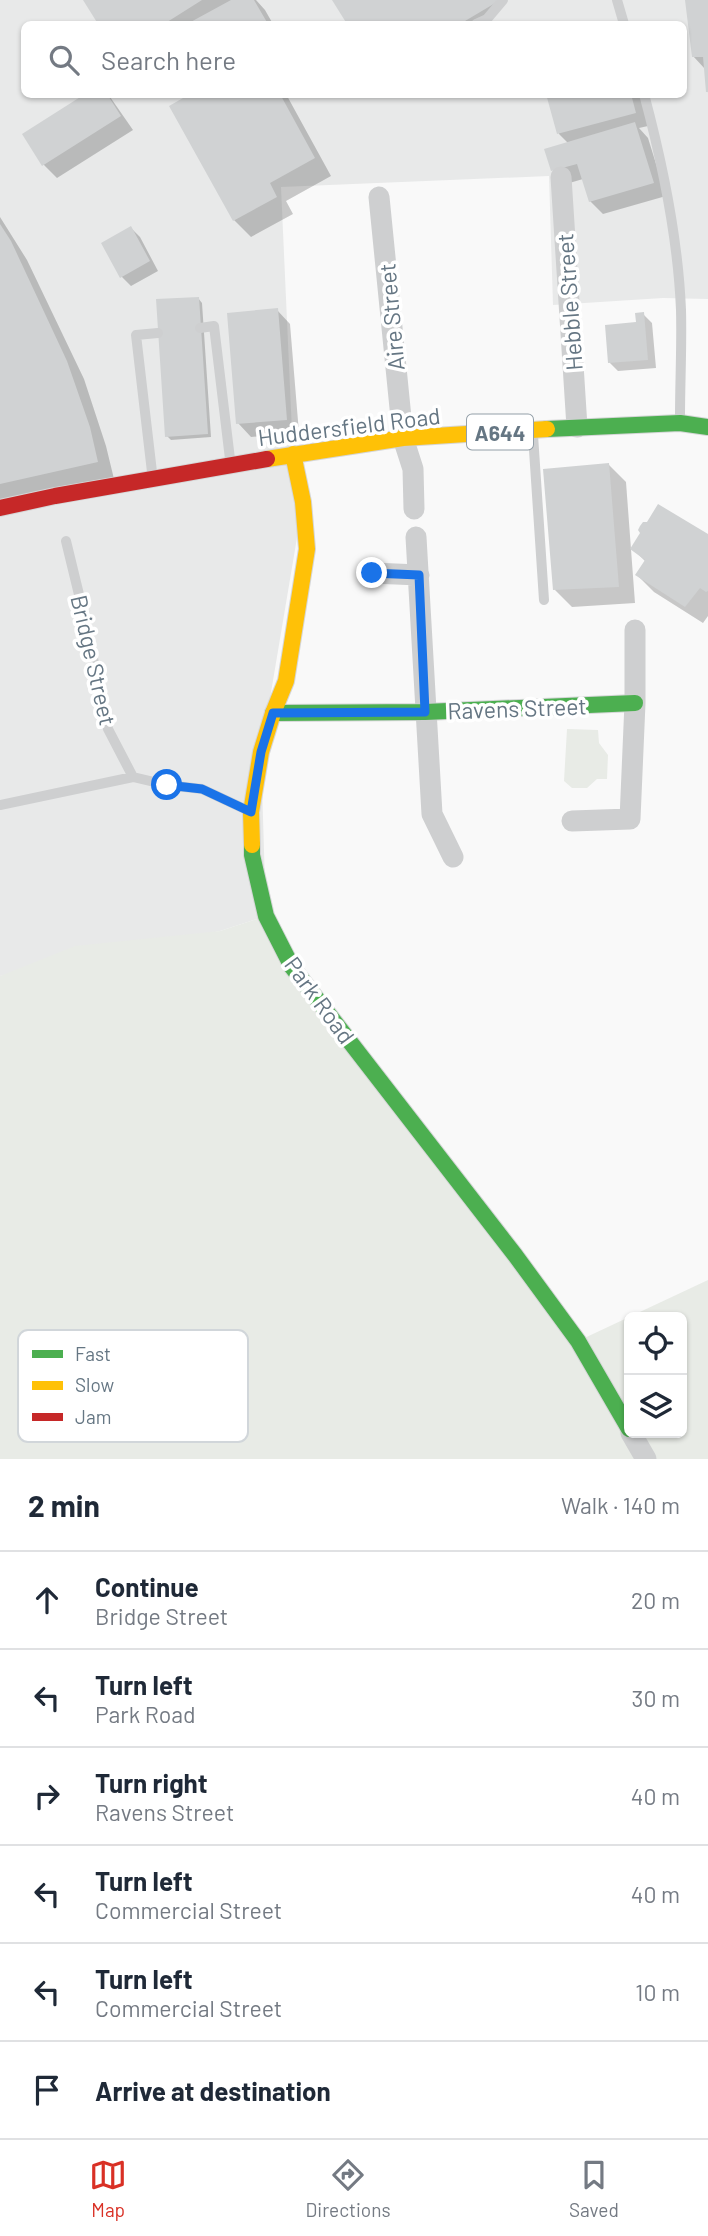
<!DOCTYPE html>
<meta charset="utf-8">
<style>
:root{--surface:#fff;--page:#f2f2f3;--text:#1f2937;--muted:#747a83;--line:#e0e1e3;--accent:#d93025}
body{margin:0;font-family:Barlow,sans-serif;background:var(--page);color:var(--text)}
.controls{position:absolute;right:21px;bottom:21px;display:grid;overflow:hidden;border-radius:10px;box-shadow:0 2px 5px #0004}
.controls button{width:63px;height:63px;display:grid;place-items:center;padding:0;border:0;border-bottom:2px solid var(--line);background:var(--surface);color:var(--text);font:35px sans-serif}
.stop{position:absolute;width:21px;height:21px;margin:-16px;border:5px solid #1a73e8;border-radius:50%;background:#fff}
.stop.end{background:#1a73e8;border-color:#fff;box-shadow:0 2px 7px #0008}
.list{margin:0;padding:0;list-style:none}
h2{display:flex;justify-content:space-between;align-items:center;height:91px;margin:0;padding:0 28px;font-size:30px}
h2 small{font-size:23px;font-weight:400;color:var(--muted)}
.list li{display:grid;grid-template-columns:46px 1fr auto;gap:21px;align-items:center;box-sizing:border-box;height:98px;padding:0 28px;border-top:2px solid var(--line)}
.list b{display:block;font-size:26px;white-space:nowrap}
.list p{margin:0;font-size:23px;white-space:nowrap;color:var(--muted)}
.list em{font-size:23px;font-style:normal;color:var(--muted)}
.icon{flex:none;width:38px;height:38px;fill:none;stroke:currentColor;stroke-width:2;stroke-linecap:round;stroke-linejoin:round}
.map{position:relative;flex:none;width:708px;height:1459px;overflow:hidden}
.search{position:absolute;background:var(--surface);box-shadow:0 2px 5px #0004;left:21px;right:21px;top:21px;height:77px;display:flex;align-items:center;gap:18px;box-sizing:border-box;padding:0 24px;border-radius:10px;color:var(--muted);font-size:26px}
.sheet{height:679px;background:var(--surface)}
nav{display:flex;justify-content:space-around;align-items:center;box-sizing:border-box;height:98px;border-top:2px solid var(--line);background:var(--surface);font-size:19px;color:var(--muted)}
nav a{display:grid;justify-items:center;gap:4px}
nav .on{color:var(--accent)}
.map>svg:first-child{display:block}
</style>
<div class="map">
<svg width="708" height="1459" viewBox="0 0 708 1459">
<rect width="100%" height="100%" fill="#f9f9f9"/>
<path fill="#e8e9e9" fill-rule="evenodd" d="M0,0H708V299L663,298L553,305L549,176L281,187L293,454L303,502L261,752L266,916L220,931L0,976ZM24,24H684V94H24Z"/>
<path fill="#e8ebe6" fill-rule="evenodd" d="M567,729L598,730L599,743L608,755L607,779H597L587,788H572L564,781Z
M266,916L578,1341L708,1280V1459H0V976L75,946L220,931ZM629,1317H682V1433H631L629,1429Z"/>
<path fill="#0003" d="M85,0H256L265,10L273,24H100Z
M334,0H496L500,6L470,24H349Z
M687,0H708V93L705,69L693,56Z
M89,94H108L133,130L57,178L44,165L25,135Z
M193,94H286L331,176L286,201L293,214L251,237L234,220Z
M548,94H640L648,126L639,128L648,138L666,196L603,214L590,201L583,179L566,184L553,170L569,144L559,134Z
M0,217L27,260L84,379L106,446L114,479L0,505Z
M131,228L140,237L158,271L131,286L122,277L103,244Z
M198,298L202,303L211,437L171,440L167,436Z
M277,310L290,324L299,433L251,437L238,423Z
M643,314L652,323L656,368L618,371L609,362Z
M609,465L626,482L635,603L572,607L555,590Z
M708,536V616L703,623L654,592L637,575L646,562L633,549Z"/>
<path fill="#d0d2d3" d="M83,0H202L164,24H98Z
M231,0H254L268,24H187Z
M332,0H496L497,2L460,24H347Z
M685,0H708V92H706L703,57H692Z
M85,94H107L121,116L42,166L22,134Z
M190,94H280L315,158L270,183L277,197L233,221L169,106Z
M546,94H631L636,113L557,134Z
M635,122L654,183L589,202L577,164L551,171L544,149Z
M0,224L11,241L67,361L90,427L98,462L0,484Z
M131,226L150,261L120,278L101,243Z
M199,297L208,434L165,437L156,299Z
M278,308L287,420L236,424L227,313Z
M644,312L648,360L608,363L605,325L636,322L635,313Z
M609,463L619,587L553,590L543,469Z
M658,504L708,534V591L706,592L700,588L685,607L635,575L645,560L630,549L640,533L638,530L640,526L643,522H647Z"/>
<g fill="none" stroke-linecap="round" stroke-linejoin="round">
<defs>
<path id="fast" d="M547,429L680,423L708,427
M273,713L425,712L635,703
M252,845V855L266,916L292,967L515,1255L578,1341L629,1429"/>
<path id="slow" d="M267,459L403,438L547,429
M252,845L251,812L261,752L273,713L286,681L307,549L303,502L293,454"/>
<path id="jam" d="M0,508L55,496L267,459"/>
</defs>
<use href="#fast" stroke="#d5d6d7" stroke-width="18"/>
<use href="#slow" stroke="#d5d6d7" stroke-width="18"/>
<use href="#jam" stroke="#d5d6d7" stroke-width="18"/>
<path stroke="#cecfd0" stroke-width="10" d="M617,0L624,24
M476,24L487,19L503,0
M644,94C663,165 678,237 681,310C682,345 680,381 680,417
M200,328L214,326L230,459
M533,435L544,600
M152,472L136,335L158,333
M66,541L83,611L108,729L133,777L167,785L202,789L249,811
M0,805L133,777"/>
<path stroke="#cecfd0" stroke-width="21" d="M561,177L577,427
M379,197L403,438L413,469L414,509
M416,537L432,814L453,857
M372,573L419,575
M572,821L630,819L635,703V630
M631,1433L646,1459"/>
<use href="#fast" stroke="#4caf50" stroke-width="16"/>
<use href="#slow" stroke="#ffc107" stroke-width="16"/>
<use href="#jam" stroke="#c62828" stroke-width="16"/>
</g>
<g fill="none" stroke-linecap="round" stroke-linejoin="round">
<path stroke="#1a73e8" stroke-width="9" d="M167,785L202,789L251,812L261,752L273,713L425,712L419,575L372,573"/>
</g>
<g text-anchor="middle" dominant-baseline="central" stroke-width="7" stroke-linejoin="round" paint-order="stroke">
<rect fill="#fff" stroke="#939fa8" stroke-width="2" x="467" y="414.5" width="66" height="35" rx="5"/>
<g font-size="21" font-weight="bold" fill="#657683">
<text x="500" y="432">A644</text>
</g>
<g font-size="23" fill="#657683" stroke="#fff">
<text transform="translate(569 302) rotate(-94)">Hebble Street</text>
<text transform="translate(391 317) rotate(-95)">Aire Street</text>
<text transform="translate(349 426) rotate(-7)">Huddersfield Road</text>
<text transform="translate(94 660) rotate(77)">Bridge Street</text>
<text transform="translate(517 708) rotate(-2)">Ravens Street</text>
<text transform="translate(320 1000) rotate(54)">Park Road</text>
</g>
</g>
<rect x="18" y="1330" width="230" height="112" rx="10" fill="#fff" stroke="#d1d6da" stroke-width="2"/>
<rect x="32" y="1350" width="31" height="8" fill="#4caf50"/>
<rect x="32" y="1381" width="31" height="9" fill="#ffc107"/>
<rect x="32" y="1413" width="31" height="8" fill="#c62828"/>
<g font-size="19" fill="#657683">
<text x="75" y="1361">Fast</text>
<text x="75" y="1392">Slow</text>
<text x="75" y="1424">Jam</text>
</g>
</svg>
<div class="controls">
<button><svg class="icon" aria-label="locate" viewBox="0 0 24 24"><circle cx="12" cy="12" r="6"/><path d="M12 2v4M12 18v4M2 12h4M18 12h4"/></svg></button>
<button><svg class="icon" aria-label="layers" viewBox="0 0 24 24"><path d="M12 4l9 5-9 5-9-5zM3 14l9 5 9-5"/></svg></button>
</div>
<div class="stop" style="left:167px;top:785px"></div>
<div class="stop end" style="left:372px;top:573px"></div>
<div class="search"><svg class="icon" aria-label="search" viewBox="0 0 24 24"><circle cx="10" cy="10" r="6"/><path d="M15 15l6 6"/></svg>Search here</div>
</div>
<section class="sheet">
<h2>2 min<small>Walk · 140 m</small></h2>
<ul class="list">
<li><svg class="icon" aria-label="ahead" viewBox="0 0 24 24"><path d="M12 20V5M6 11l6-6 6 6"/></svg><div><b>Continue</b><p>Bridge Street</p></div><em>20 m</em></li>
<li><svg class="icon" aria-label="left" viewBox="0 0 24 24"><path d="M17 20v-9H6M10 6l-5 5 5 5"/></svg><div><b>Turn left</b><p>Park Road</p></div><em>30 m</em></li>
<li><svg class="icon" aria-label="right" viewBox="0 0 24 24"><path d="M7 20v-9h11M14 6l5 5-5 5"/></svg><div><b>Turn right</b><p>Ravens Street</p></div><em>40 m</em></li>
<li><svg class="icon" aria-label="left" viewBox="0 0 24 24"><path d="M17 20v-9H6M10 6l-5 5 5 5"/></svg><div><b>Turn left</b><p>Commercial Street</p></div><em>40 m</em></li>
<li><svg class="icon" aria-label="left" viewBox="0 0 24 24"><path d="M17 20v-9H6M10 6l-5 5 5 5"/></svg><div><b>Turn left</b><p>Commercial Street</p></div><em>10 m</em></li>
<li><svg class="icon" aria-label="arrive" viewBox="0 0 24 24"><path d="M6 21V4h12l-3 4 3 4H6"/></svg><div><b>Arrive at destination</b></div></li>
</ul>
</section>
<nav>
<a class="on"><svg class="icon" aria-label="map" viewBox="0 0 24 24"><path d="M3 6l6-2 6 2 6-2v14l-6 2-6-2-6 2zM9 4v14M15 6v14"/></svg>Map</a>
<a><svg class="icon" aria-label="directions" viewBox="0 0 24 24"><path d="M12 3l9 9-9 9-9-9zM9 14v-3h6M13 9l2 2-2 2"/></svg>Directions</a>
<a><svg class="icon" aria-label="saved" viewBox="0 0 24 24"><path d="M7 4h10v16l-5-4-5 4z"/></svg>Saved</a>
</nav>
